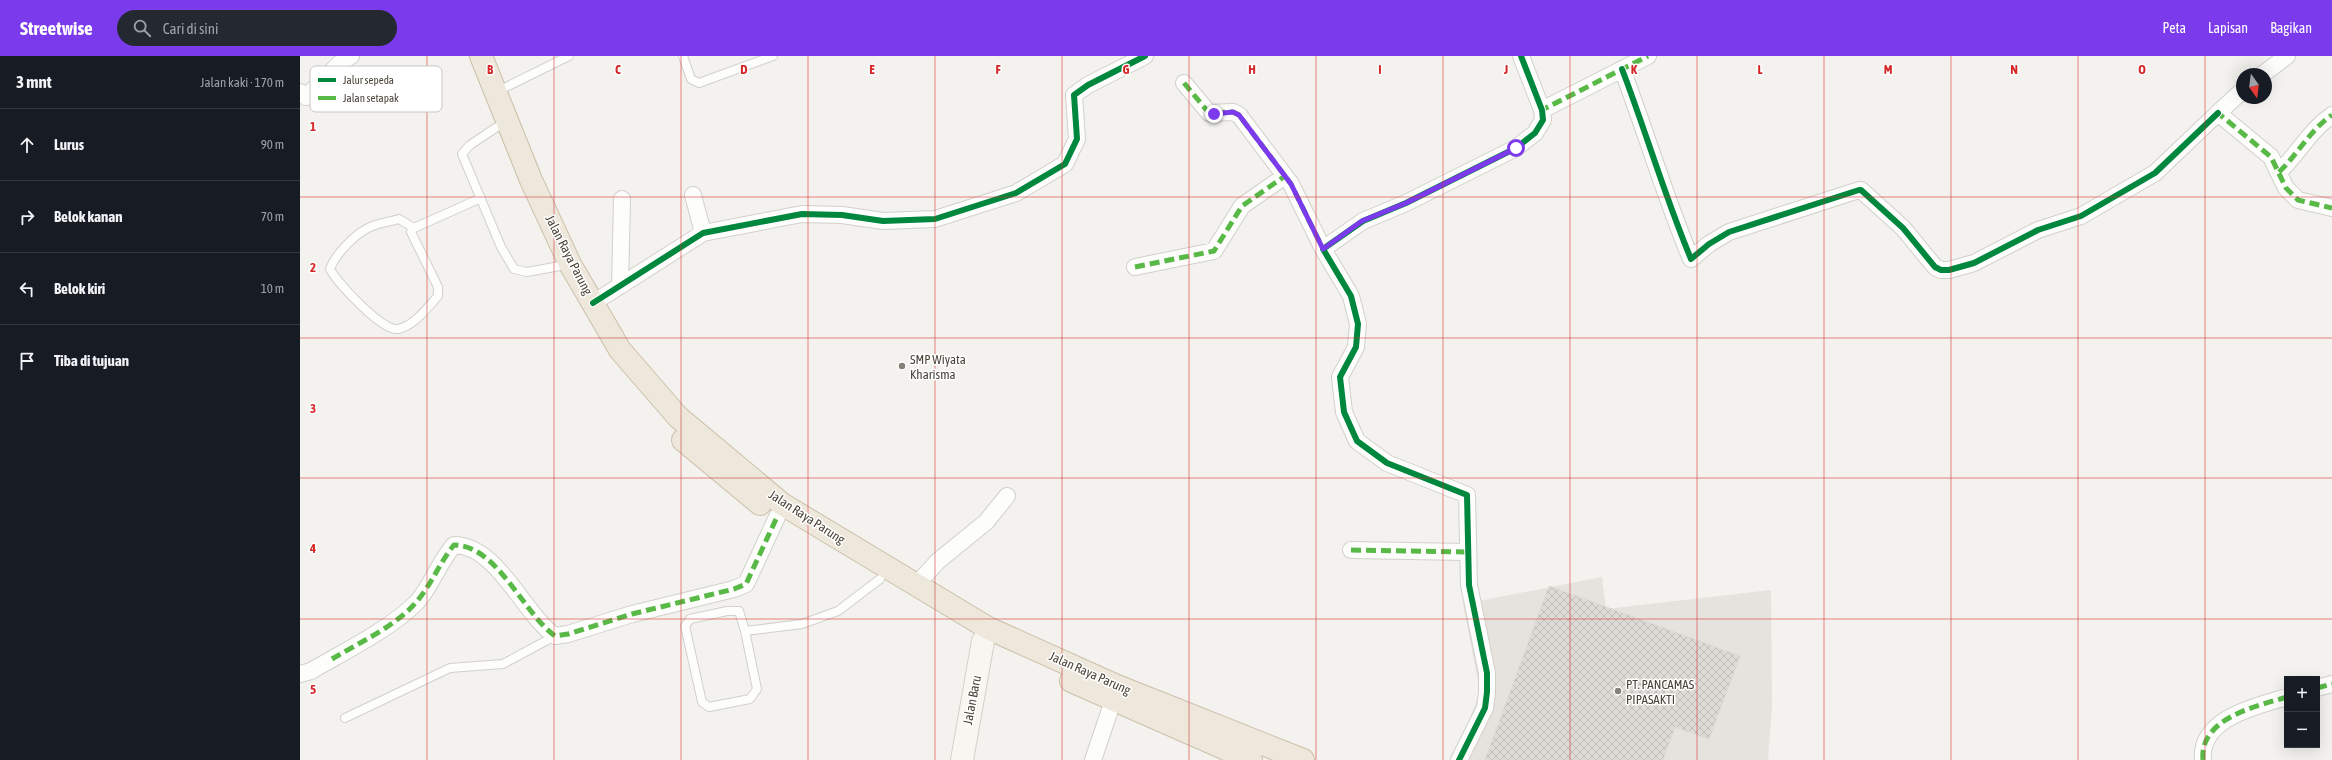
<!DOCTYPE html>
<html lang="id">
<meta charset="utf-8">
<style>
:root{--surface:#171b24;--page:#242831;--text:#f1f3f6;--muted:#9ea1a6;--line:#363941;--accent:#7c3aed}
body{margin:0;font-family:"Asap Condensed",sans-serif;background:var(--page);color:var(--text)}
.controls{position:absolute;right:12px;bottom:12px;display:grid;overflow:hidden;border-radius:0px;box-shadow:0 4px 16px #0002}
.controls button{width:36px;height:36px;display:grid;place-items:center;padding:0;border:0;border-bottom:1px solid var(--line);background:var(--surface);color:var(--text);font:20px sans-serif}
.compass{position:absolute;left:1936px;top:12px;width:36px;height:36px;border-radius:50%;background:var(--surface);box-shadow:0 4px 16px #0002;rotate:166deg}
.stop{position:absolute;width:12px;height:12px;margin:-9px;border:3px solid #7c3aed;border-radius:50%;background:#fff}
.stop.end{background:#7c3aed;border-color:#fff;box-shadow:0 1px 4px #0008}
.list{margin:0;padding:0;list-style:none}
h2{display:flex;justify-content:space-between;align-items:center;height:52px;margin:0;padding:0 16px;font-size:17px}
h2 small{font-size:13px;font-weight:400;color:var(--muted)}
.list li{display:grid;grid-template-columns:26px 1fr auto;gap:12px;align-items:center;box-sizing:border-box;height:72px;padding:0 16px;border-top:1px solid var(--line)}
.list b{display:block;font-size:15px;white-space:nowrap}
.list em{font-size:13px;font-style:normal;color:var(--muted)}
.icon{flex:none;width:22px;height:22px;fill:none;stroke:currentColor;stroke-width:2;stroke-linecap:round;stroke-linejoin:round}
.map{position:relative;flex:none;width:2032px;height:704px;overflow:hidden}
header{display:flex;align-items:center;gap:24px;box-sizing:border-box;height:56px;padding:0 20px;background:var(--accent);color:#fff}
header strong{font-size:19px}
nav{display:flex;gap:22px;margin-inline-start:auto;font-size:14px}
.search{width:280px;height:36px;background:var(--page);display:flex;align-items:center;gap:10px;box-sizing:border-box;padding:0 14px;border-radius:22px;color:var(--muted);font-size:15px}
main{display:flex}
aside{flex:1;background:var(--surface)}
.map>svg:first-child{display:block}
</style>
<header>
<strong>Streetwise</strong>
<div class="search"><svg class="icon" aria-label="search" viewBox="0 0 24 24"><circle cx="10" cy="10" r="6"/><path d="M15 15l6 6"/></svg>Cari di sini</div>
<nav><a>Peta</a><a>Lapisan</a><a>Bagikan</a></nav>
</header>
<main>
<aside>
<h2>3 mnt<small>Jalan kaki · 170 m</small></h2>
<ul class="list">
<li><svg class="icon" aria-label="ahead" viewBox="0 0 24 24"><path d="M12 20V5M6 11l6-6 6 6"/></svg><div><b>Lurus</b></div><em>90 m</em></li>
<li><svg class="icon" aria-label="right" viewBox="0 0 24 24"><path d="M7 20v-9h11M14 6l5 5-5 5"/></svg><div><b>Belok kanan</b></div><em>70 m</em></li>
<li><svg class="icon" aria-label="left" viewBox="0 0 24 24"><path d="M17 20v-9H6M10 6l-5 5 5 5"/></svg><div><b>Belok kiri</b></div><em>10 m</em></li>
<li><svg class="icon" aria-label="arrive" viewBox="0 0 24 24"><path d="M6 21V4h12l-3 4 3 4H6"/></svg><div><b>Tiba di tujuan</b></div></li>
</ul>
</aside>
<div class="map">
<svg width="2032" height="704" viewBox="0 0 2032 704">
<defs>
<pattern id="building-cross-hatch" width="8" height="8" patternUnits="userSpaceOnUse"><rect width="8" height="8" fill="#dedbd6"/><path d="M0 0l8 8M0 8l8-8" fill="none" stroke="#c0bdb8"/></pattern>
</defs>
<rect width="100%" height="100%" fill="#f4f2ee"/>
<path fill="#e6e2de" d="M1302,521L1306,553L1471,534L1472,650L1468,704H1150L1162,682L1180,636L1163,548Z"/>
<path fill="url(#building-cross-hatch)" stroke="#dcd9d4" d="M1249,530L1440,600L1409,683L1375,671L1363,704H1185Z"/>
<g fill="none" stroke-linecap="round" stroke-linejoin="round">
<defs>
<path id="lane" d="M383,0L391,23L399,27L473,0
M196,36L269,0
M197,71L170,89L162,98L201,191L214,213L227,216L260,210
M114,172L99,163C89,166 77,167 68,172C54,179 35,199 30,213C37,227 83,276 98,273C113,271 128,251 138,240V231L111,176L114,172L181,142
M445,575L457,633L450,643L409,651L402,646L385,570L390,563L427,555H439L445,575L502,568L538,555L580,523
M45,662L150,612L203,608L255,580"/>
<path id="street" d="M1322,13C1346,76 1365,141 1391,203L1409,188L1429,176L1559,134H1561L1603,172L1635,211L1641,214H1649L1674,207L1738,174L1781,160L1855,117L1918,57
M1963,18L1987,0
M884,27L909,57L933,56L939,59L991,128L1023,193
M1942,35L1918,57L1971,101L1986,132L1998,144L2032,152
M0,36L6,41L40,7L51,0
M1242,54L1348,0
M1979,116C1998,98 2010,74 2032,59
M393,139L403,177
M835,211L914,195L942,150L985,120
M320,230L322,143
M293,247L403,177L502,158L542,159L583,165L635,163L716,137L765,108L777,83L774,39L788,29L845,0
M1051,494L1166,496
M616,529L638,505L686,466L707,440
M0,618L11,615C45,595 89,574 117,546C132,529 139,506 154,489C197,489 223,557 255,580L268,578L332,558L434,533L446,528L477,461
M2017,632L2032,628
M793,704L813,645
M1159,704L1185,652L1187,636V617L1169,529L1167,439L1087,407L1057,385L1044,356L1040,321L1056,291L1058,268L1051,240L1023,193L1063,165L1106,147L1216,92L1235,77L1243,64L1242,54L1221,0
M1903,704C1899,662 1957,650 1987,641"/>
<path id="secondary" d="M662,704L683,585"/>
<path id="highway" d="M181,0L231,124L270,208L320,294L378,361L482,448L688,572L817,630L1003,704
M383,384L460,448
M771,625L951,704"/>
</defs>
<use href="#lane" stroke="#d2d0cb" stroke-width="10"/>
<use href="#street" stroke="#d2d0cb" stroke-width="18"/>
<use href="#secondary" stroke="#d3cfc5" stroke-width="24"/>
<use href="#highway" stroke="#ccbfa9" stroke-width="24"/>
<use href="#lane" stroke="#fdfdfc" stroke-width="8"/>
<use href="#street" stroke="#fdfdfc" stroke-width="16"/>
<use href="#secondary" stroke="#f7f6f1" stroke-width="22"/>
<use href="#highway" stroke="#ede8db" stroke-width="22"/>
<path stroke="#58b947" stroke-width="5" stroke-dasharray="10 5" stroke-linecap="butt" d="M884,27L909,57L933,56L939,59L991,128L1023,193
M1920,55L1918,57L1971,101L1986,132L1998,144L2032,152
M1242,57V54L1348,0
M1979,116C1998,98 2010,74 2032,59
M835,211L914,195L942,150L985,120
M1051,494L1166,496
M32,603C60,586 97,570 118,544C132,527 140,506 154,489C197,489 223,557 255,580L268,578L332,558L434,533L446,528L477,461
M2017,632L2032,628
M1903,704C1899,662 1957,650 1987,641"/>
<defs>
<path id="cycleway" d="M1322,13C1346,76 1365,141 1391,203L1409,188L1429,176L1559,134H1561L1603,172L1635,211L1641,214H1649L1674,207L1738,174L1781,160L1855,117L1918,57
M293,247L403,177L502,158L542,159L583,165L635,163L716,137L765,108L777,83L774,39L788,29L845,0
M1159,704L1185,652L1187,636V617L1169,529L1167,439L1087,407L1057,385L1044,356L1040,321L1056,291L1058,268L1051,240L1023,193L1063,165L1106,147L1216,92L1235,77L1243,64L1242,54L1221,0"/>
</defs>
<use href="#cycleway" stroke="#fff" stroke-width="8"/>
<use href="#cycleway" stroke="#00873e" stroke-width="6"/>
</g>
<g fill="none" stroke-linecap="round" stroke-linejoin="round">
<path stroke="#7c3aed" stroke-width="5" d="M914,58L933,56L939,59L991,128L1023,193L1062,165L1106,147L1216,92"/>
</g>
<path fill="none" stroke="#d62828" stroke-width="1" stroke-opacity="0.55" d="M127,0V704M254,0V704M381,0V704M508,0V704M635,0V704M762,0V704M889,0V704M1016,0V704M1143,0V704M1270,0V704M1397,0V704M1524,0V704M1651,0V704M1778,0V704M1905,0V704M0,141H2032M0,282H2032M0,422H2032M0,563H2032"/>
<g fill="#868178" stroke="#fff" stroke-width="1.5">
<circle cx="602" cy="310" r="4"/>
<circle cx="1318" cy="635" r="4"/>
</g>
<g text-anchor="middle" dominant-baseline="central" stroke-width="3" stroke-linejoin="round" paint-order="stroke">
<g font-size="13" fill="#4b4439" stroke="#fff">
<text transform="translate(269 199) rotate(63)">Jalan Raya Parung</text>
<text transform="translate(507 461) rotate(33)">Jalan Raya Parung</text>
<text transform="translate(790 617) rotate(24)">Jalan Raya Parung</text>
<text transform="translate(672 644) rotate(-79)">Jalan Baru</text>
</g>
<g font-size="13" fill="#4b4439" stroke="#fff" text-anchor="start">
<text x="610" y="303">SMP Wiyata<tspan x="610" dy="15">Kharisma</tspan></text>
<text x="1326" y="628">PT. PANCAMAS<tspan x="1326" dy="15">PIPASAKTI</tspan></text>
</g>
</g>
<rect x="10" y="10" width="132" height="46" rx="6" fill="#fff" stroke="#c9c7c4" stroke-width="1"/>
<rect x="18" y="22" width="18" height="4" fill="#00873e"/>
<rect x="18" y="40" width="18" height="4" fill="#58b947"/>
<g font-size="11" fill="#4b4439">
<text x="43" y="28">Jalur sepeda</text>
<text x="43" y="46">Jalan setapak</text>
</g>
<g font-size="13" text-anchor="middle" font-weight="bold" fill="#d62828" stroke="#fff" stroke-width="3" stroke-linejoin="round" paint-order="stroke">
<text x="190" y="18">B</text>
<text x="318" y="18">C</text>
<text x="444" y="18">D</text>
<text x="572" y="18">E</text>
<text x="698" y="18">F</text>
<text x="826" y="18">G</text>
<text x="952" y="18">H</text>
<text x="1080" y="18">I</text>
<text x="1206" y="18">J</text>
<text x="1334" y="18">K</text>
<text x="1460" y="18">L</text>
<text x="1588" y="18">M</text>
<text x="1714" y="18">N</text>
<text x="1842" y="18">O</text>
<text x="13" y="75">1</text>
<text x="13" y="216">2</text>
<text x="13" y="357">3</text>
<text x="13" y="497">4</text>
<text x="13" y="638">5</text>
</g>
</svg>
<div class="controls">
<button>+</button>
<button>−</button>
</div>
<svg class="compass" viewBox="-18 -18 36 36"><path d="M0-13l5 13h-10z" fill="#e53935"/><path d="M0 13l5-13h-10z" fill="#9ea1a6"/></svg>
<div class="stop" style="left:1216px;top:92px"></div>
<div class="stop end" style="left:914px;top:58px"></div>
</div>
</main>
